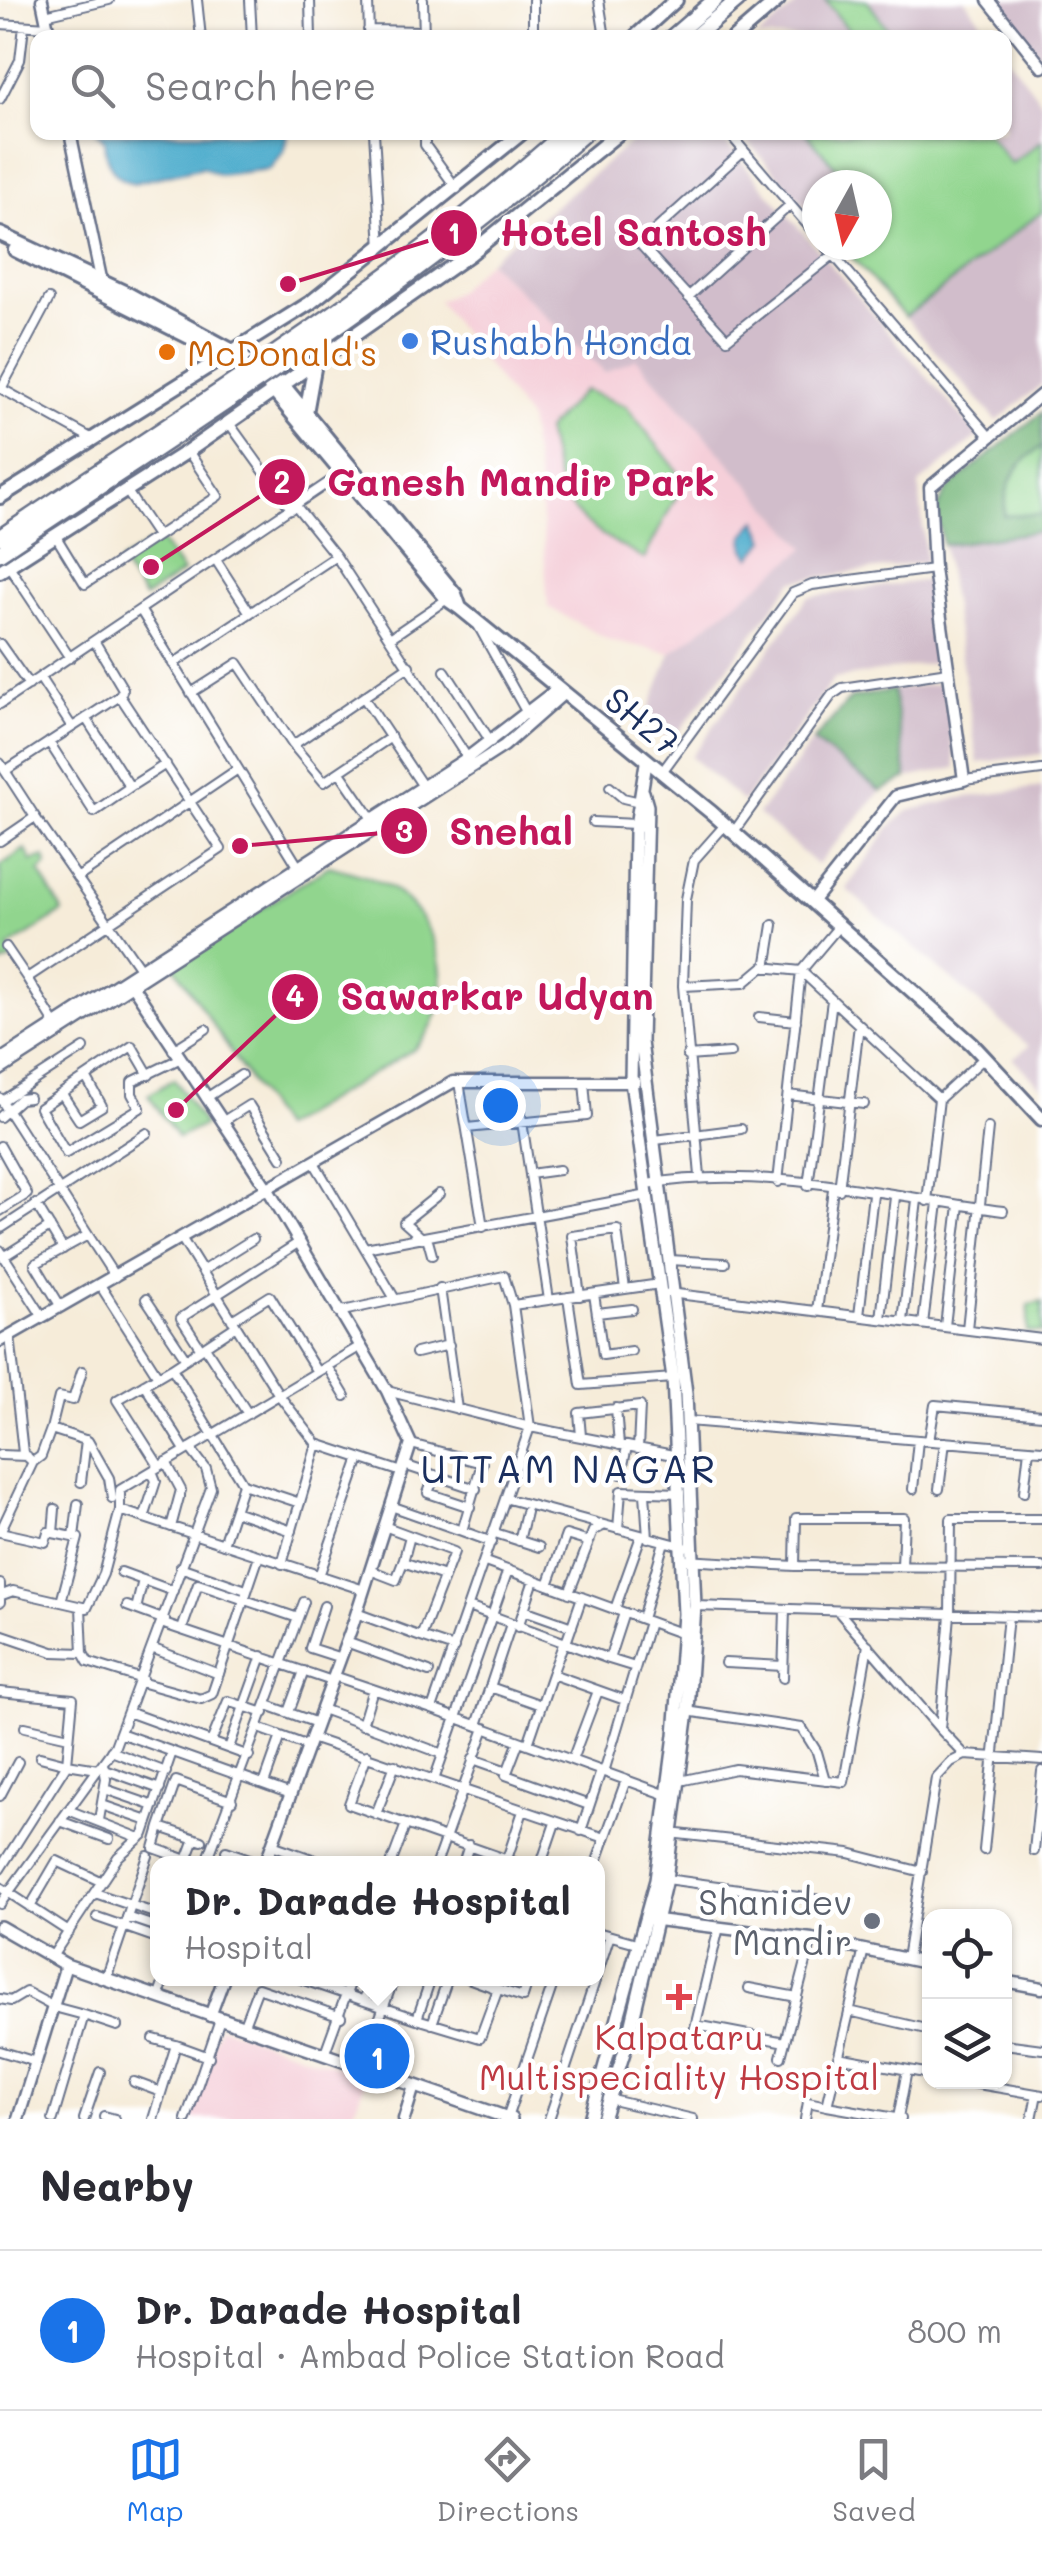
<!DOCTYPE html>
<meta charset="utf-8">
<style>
:root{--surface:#fff;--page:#f2f2f3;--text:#2b2b33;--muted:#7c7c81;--line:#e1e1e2;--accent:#1a73e8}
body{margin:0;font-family:Mali,sans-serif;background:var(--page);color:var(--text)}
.controls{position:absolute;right:30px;bottom:30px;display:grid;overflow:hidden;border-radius:20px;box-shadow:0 2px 8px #0004}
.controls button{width:90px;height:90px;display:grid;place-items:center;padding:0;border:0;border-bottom:2px solid var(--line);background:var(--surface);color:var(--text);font:50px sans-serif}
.compass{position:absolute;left:802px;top:170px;width:90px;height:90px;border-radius:50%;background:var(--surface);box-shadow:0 2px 8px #0004;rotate:188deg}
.you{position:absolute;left:500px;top:1105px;width:35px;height:35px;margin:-25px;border:8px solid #fff;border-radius:50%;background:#1a73e8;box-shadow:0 0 0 15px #1a73e833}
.badge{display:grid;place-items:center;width:65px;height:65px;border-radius:50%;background:var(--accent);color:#fff;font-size:32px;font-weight:700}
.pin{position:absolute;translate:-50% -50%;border:5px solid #fff;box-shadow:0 2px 10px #0006}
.popup{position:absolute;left:150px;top:1856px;width:455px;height:130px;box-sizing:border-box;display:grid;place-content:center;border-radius:20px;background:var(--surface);filter:drop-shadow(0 2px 8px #0005);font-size:32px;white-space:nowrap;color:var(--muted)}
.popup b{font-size:38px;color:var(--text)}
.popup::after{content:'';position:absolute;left:50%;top:100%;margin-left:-20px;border:20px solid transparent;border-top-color:var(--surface)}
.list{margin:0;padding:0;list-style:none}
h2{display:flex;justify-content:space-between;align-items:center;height:130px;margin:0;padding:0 40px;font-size:42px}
h2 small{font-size:32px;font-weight:400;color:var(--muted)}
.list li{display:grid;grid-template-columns:65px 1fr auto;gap:30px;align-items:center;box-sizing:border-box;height:160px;padding:0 40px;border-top:2px solid var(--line)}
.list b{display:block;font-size:38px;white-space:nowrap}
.list p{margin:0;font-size:32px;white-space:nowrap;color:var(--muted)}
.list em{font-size:32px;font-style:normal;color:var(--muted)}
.icon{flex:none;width:55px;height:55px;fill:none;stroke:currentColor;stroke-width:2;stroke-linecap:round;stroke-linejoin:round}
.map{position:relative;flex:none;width:1042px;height:2119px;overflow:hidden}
.search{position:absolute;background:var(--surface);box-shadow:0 2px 8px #0004;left:30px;right:30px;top:30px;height:110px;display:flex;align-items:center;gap:25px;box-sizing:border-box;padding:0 35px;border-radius:20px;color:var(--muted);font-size:38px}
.sheet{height:290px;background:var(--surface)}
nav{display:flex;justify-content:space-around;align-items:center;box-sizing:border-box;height:140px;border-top:2px solid var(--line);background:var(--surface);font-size:28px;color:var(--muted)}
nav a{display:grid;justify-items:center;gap:5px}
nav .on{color:var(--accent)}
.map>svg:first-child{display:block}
</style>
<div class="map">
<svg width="1042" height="2119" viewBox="0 0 1042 2119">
<rect width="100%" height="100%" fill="#fff"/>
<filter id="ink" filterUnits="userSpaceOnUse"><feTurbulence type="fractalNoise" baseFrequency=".01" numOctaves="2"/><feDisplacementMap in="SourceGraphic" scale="20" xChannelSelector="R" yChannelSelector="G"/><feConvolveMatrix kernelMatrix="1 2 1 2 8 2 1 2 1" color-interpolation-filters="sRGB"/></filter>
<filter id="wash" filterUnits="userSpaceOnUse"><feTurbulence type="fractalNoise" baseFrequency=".0048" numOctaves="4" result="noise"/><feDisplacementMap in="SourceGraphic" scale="40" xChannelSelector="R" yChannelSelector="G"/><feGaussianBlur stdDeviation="2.25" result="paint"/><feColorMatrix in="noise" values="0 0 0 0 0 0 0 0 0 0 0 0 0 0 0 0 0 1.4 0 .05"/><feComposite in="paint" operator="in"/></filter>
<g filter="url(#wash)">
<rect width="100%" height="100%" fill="#f6ecd9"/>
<path fill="#f5cfd9" d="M488,261L605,373L636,357L807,549L671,653L609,640L548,607L540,492L528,419L438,301L455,293Z
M219,2026L367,2077L351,2119H188Z"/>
<path fill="#d1bdcb" d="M802,0H825L854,37L757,38Z
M867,0H965L993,37H893Z
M998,0H1042V54L1040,55Z
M1005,53L1042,103V141L1011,164L987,133L1004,132Z
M642,133H717L978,436L919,484L926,562L793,581L672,741L645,719L671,653L806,548L636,358L605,373L488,261Z
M740,133H806L851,185H817V219Z
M1042,212V384L997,421L905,317Z
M1042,531V754L978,763L943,545Z
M928,580L940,662L834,679L743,802L691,757L808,597Z
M943,683L956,768L907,778L893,690Z
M813,741L881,791L817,865L758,814Z
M1042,787V1087L1013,1058L1029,1046L846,889L890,827L908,811L960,798Z"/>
<path fill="#91d58e" stroke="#568276" stroke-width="2.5" d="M825,0H867L893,37H854Z
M806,133H987L1011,164L1042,141V212L905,317L841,245H877V185H851Z
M584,390L626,406L676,469L681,487L644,559C572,519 562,512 546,430Z
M1042,446V514L1004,516C1005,482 1014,466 1042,446Z
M158,538L183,572L144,598L120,562Z
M25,849L32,861L45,857L47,865L40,873L63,912L9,947L13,959L0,965V866Z
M329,866C351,872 375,877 395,891C445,927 460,1006 414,1049L281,1128L173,964Z
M174,1079L204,1125L178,1138L148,1095Z
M1042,1302V1333L1027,1332L1029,1305Z"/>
<path fill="#74b679" stroke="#48726c" stroke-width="2.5" d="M1042,412V446C1014,465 1005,482 1004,516L1042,514V531L943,545L936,510L948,488Z
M893,690L907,778L881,791L813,741L851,698Z"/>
<path fill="#4fadcd" stroke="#356e96" stroke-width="2.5" d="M97,133H287L284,151L269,169L219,175L203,167L133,183C112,178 105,159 104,140Z
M757,520L766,540L751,557L745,549L744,536Z"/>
</g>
<g filter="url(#ink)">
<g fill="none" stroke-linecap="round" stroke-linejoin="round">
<defs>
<path id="minor" d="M197,0L201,38
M250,0L252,38
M310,0L311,38
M368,0L369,38
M423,0L424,38
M533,0V38
M599,0L605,38
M45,15L109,0
M0,24L48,27
M368,30L424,31
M0,99L20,60L24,26
M374,132L381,248
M425,132V145L457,189
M728,132L817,236
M743,151L640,244L727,339L833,255
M825,245L989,436
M688,297L790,205
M0,388L89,437
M1,389L49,299
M229,423L291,509
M126,490L157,536
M296,506L336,556
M55,535L85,584L218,496L188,451
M216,560L250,613
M9,566L70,658
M141,611L301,871
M479,627L528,715
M390,638L447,599
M95,642L123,689L120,696
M0,644L29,685
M173,664L336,556L470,762
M445,671L491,742
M40,678L72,727
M191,693L238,663L293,745L324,782L391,737
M364,698L426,791
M0,704L344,472
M49,742L94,812L130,787L86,718
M293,745L409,666
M0,763L35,817
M5,771L120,696L221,849L27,978L57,1027
M662,772L793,593L812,585L934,569
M341,774L375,823
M964,780L1042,770
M130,787L166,764
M610,787L623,798L640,802
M593,822L636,824
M733,833L832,695L842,688L948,672
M0,841L35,817L141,970
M77,878L238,769
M6,947L27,978
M766,968L773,925
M683,986L744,983L763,967L801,971L839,926
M759,1017L796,1021
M173,1050L206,1029
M687,1056L730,1053
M149,1075L132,1046L40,1108L66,1153L140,1108L132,1094V1082L179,1059
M459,1082L483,1227
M516,1082L549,1300
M62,1094L79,1120L102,1106L86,1077
M788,1095L864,1104
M0,1098L115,1277
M206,1098L241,1075
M2,1101L84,1048
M0,1117L20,1099L29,1098
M222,1122L249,1105L282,1158
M467,1128L587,1116L584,1082
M655,1140L741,1129
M0,1146L27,1194L0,1211
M315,1164L395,1299
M530,1174L559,1170
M700,1176L683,986L686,899L694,860L725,825
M778,1182L801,971L939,1099L984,1058
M647,1184C763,1164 888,1196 1003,1211
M808,1186L832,1000
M839,1190L859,1025
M927,1201L939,1099
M36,1204L63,1249
M0,1229L147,1133
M427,1237L432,1255
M422,1238L404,1222L439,1194
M182,1239L279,1395L317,1444
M365,1248L648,1195
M0,1250L43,1317
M3,1257L50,1227
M669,1260L725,1263
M202,1271L253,1239
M100,1285L158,1376
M440,1288L457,1409
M669,1293L1042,1339
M594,1294L603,1355L631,1351
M580,1296L572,1236L617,1230L625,1289
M568,1297L581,1385L673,1378
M146,1299L186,1359
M513,1305L660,1284
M61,1307L35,1264L88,1235
M817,1311L833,1189
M597,1313L632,1309
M859,1316L873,1194
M881,1319L895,1197
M232,1320L270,1296L317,1372
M903,1321L917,1200
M923,1324L938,1203
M945,1326L959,1205
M967,1329L988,1128
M205,1347L248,1414
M359,1347L120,1490V1510L364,1590
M201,1349L181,1318L298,1243
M416,1353L449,1345
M327,1366L345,1396
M144,1384L185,1450
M387,1391L530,1427L678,1456
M616,1408L619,1445
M688,1421L1042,1450
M51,1429L59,1397L73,1400L82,1371
M581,1436L579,1413L640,1406L638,1449
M929,1441L935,1405L1042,1415
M0,1455L27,1456
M33,1462L41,1456L51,1429L88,1441L109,1478L112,1498
M166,1462L181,1490L171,1527
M404,1465L476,1489
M159,1466L117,1400L172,1368
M621,1474L627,1447
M435,1475L428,1493L470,1507
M81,1482L86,1440
M243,1484L300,1503
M913,1489L918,1440
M939,1489L945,1442
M1024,1492L1029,1449
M645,1493L648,1538
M508,1499L685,1547
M391,1506L462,1531L482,1463L411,1444
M234,1511L292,1531
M144,1518L156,1481L152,1471
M618,1529L621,1491L680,1493
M462,1531L492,1542
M0,1532L33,1462L23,1453L10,1336
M0,1532L45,1542L48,1532L78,1538L61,1602
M53,1533L55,1509
M495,1533L539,1547
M410,1536L403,1562L444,1576
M74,1537L78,1504
M519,1541L526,1512
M223,1544L243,1484L172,1368L236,1326
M684,1560L795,1566L1042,1567
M485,1562L683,1634
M282,1564L317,1444L402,1472
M795,1566L796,1518H904L902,1566
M180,1567L246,1590
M370,1570L396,1580L403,1562
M121,1572L173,1591
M319,1576L360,1458
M0,1584V1602
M548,1585L566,1535L589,1542L593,1531L603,1526
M569,1593L589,1542
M2,1595L13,1591L87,1608L103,1574L120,1510
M127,1606L165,1620
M324,1606L310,1648L341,1658
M695,1606L1042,1617
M81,1607L83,1653L88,1662L142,1679
M468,1607L609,1659
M136,1609L143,1580
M615,1609L641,1536
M524,1610L572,1627
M838,1611L940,1729L950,1615L951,1519H1042
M356,1613L421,1637L454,1552L384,1526
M624,1613L609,1659L635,1667
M642,1619L664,1542
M164,1624L332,1681
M511,1624L490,1687L541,1705
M518,1627L534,1580
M182,1629L198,1584L298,1618
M0,1634L53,1652L83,1653
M421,1637L454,1648
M346,1642L429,1672
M566,1643L582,1597
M154,1649L219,1674
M725,1663L783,1666
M552,1674L564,1642
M334,1676L432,1709L530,1427L513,1305L504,1276L338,1312
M783,1678L785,1609
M140,1682L201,1699L212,1694L259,1556
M0,1692L73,1699L67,1764L98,1769
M267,1705L317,1723
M322,1709L443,1754
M432,1709L667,1795
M686,1711L802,1728L817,1752L825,1780
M128,1712L249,1756
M289,1712L304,1671
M362,1725L373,1689
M477,1725L490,1687
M25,1727L69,1737
M259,1728L308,1746
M940,1729L965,1755L1042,1760
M120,1733L291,1794
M311,1738L605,1838
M519,1741L506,1775L589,1805
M211,1742L228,1701L264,1713
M528,1744L552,1674L625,1700
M229,1748L262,1656
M111,1751L166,1772
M367,1755L349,1804L519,1864
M473,1759L507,1771
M572,1760L598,1691
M104,1769L160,1789
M604,1772L649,1622
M434,1780L508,1570
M680,1781L735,1769L844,1782L868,1645
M264,1784L281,1736
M105,1789L154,1806
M0,1796L18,1762
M102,1805L148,1821
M68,1810L140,1838
M376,1814L395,1765
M99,1820L106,1779L104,1767
M60,1821L109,1839
M160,1827L154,1848L187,1860L195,1839
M581,1831L601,1771
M669,1833L849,1853L922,1872
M202,1841L160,1827L176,1781L232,1801
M272,1845L326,1864
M984,1850L1008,1616
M226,1851L264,1864
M1034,1851L1042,1771
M507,1859L523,1811
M206,1864L304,1602
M391,1864L406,1824
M436,1864L485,1728
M463,1864L469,1845
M541,1864L555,1823
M596,1864L626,1780
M0,1869L67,1764L40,1757
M666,1879L836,1902
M0,1887L69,1932
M95,1893L157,1914
M0,1904L115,1746L211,1488L206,1469L190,1448
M30,1907L57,1861L102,1882
M97,1917L157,1938
M127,1917L157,1927
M597,1932L640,1944
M864,1949L827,2106L901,2119
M51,1958L118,1857L144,1834L172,1752
M907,1959L936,1778L951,1762L965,1755
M597,1975L609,1938
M298,1978L417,2019L431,1978
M106,1979L148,1856
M749,1988L797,1997
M498,1989L523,1997L529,1978
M158,1998L165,1978
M0,1999L11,2001L26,1992L54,2007L84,2015
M364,2000L371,1978
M849,2011L930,2030
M417,2019L480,2038L498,1989L468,1978
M432,2024L448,1978
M696,2025L785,2042
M243,2027L258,1988L341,2017
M154,2039L176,2045
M692,2040L719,1927
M1004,2044L1042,2049
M0,2051L36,2062
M324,2055L352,1978
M781,2057L812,1939
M838,2057L930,2074
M362,2068L394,1978
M134,2082L161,2092
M966,2082L1042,2095
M608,2099L693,2119
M104,2116L115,2119
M507,2118L555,1978
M898,2118L907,2070
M53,2119L84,2015L117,2026
M84,2119L100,2072
M153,2119L176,2045L209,2057
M186,2119L220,2019
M549,2119L596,1978
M805,2119L808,2102L827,2106
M1032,2119L1037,2094"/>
<path id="tertiary" d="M42,0L50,38
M988,0L1042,67
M70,132L102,283
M812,902L896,796L964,780L934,569L930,487L1042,394
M128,979L269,1191L387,1391L411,1444L353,1624L265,1864
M0,1060L467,758L557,689
M0,1070L504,746L563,694
M0,1341L453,1082H635
M649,1919L812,1939L930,1964
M1004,1981L1042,1988
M210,2016L224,1978
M18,2119L66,1965
M404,2119L414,2086"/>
<path id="secondary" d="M0,1927L66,1965L511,2119
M590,2119L656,1880L675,1735L684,1614L673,1378L631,1082L635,832L646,763
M603,2119L628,2040L666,1879L688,1711L695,1606L686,1393L641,1042L647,806L643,792"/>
<path id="primary" d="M634,38L676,0
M734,38L778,0
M0,234L126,293L231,350L283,385L455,594L460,608L712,813L972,1044L1042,1119
M15,250L199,342
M270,387L447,599L460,608
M306,413L315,363
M0,497L310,303L523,132
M0,571L188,451L470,254L620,132"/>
<path id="motorway" d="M671,38L715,0
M693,38L738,0"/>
</defs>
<use href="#minor" stroke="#687189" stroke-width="12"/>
<use href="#tertiary" stroke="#687189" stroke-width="15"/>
<use href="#secondary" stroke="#687189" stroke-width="16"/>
<use href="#primary" stroke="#687189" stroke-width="18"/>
<use href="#motorway" stroke="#687189" stroke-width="19"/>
<use href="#minor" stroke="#fff" stroke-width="8"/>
<use href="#tertiary" stroke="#fff" stroke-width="10"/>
<use href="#secondary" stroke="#fff" stroke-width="11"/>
<use href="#primary" stroke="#fff" stroke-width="12"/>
<use href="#motorway" stroke="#fff" stroke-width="14"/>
<defs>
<path id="motorway-bridge" d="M0,537C191,408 392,286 565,132
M0,553C199,419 406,292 586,132"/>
</defs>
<use href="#motorway-bridge" stroke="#687189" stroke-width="19" stroke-linecap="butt"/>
<use href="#motorway-bridge" stroke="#fff" stroke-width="14"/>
</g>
</g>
<circle fill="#3f7fe0" stroke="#fff" stroke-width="4" cx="410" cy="341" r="10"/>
<circle fill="#e8710a" stroke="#fff" stroke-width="4" cx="167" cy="352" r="10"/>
<circle fill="#6b7280" stroke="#fff" stroke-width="4" cx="872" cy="1921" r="10"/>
<path fill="#e0444e" stroke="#fff" stroke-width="4" d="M674 1982h10v10h10v10h-10v10h-10v-10h-10v-10h10z"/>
<g text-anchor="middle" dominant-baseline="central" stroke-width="9" stroke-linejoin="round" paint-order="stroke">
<g font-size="35" fill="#366cbe" stroke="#fff" text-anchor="start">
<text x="430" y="341">Rushabh Honda</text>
</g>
<g font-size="35" fill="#c56008" stroke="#fff" text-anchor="start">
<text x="187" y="352">McDonald's</text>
</g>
<g font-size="35" fill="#1b2f5e" stroke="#fff">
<text transform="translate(643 720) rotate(39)">SH27</text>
</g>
<g font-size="35" fill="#5b616d" stroke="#fff" text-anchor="end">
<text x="852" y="1901">Shanidev<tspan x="852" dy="40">Mandir</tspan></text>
</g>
<g font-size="35" fill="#be3a42" stroke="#fff">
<text x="679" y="2036">Kalpataru<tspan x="679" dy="40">Multispeciality Hospital</tspan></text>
</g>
<g font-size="38" letter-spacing="2.5" fill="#1b2f5e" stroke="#fff">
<text x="569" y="1468">UTTAM NAGAR</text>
</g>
</g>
<path fill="none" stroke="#c2185b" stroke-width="4" d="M288 284L454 233M151 567L282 482M240 846L404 831M176 1110L295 997"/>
<g fill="#c2185b" stroke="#fff" stroke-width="4">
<circle cx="288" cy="284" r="10"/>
<circle cx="151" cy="567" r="10"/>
<circle cx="240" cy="846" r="10"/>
<circle cx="176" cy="1110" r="10"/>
<circle cx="454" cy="233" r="25"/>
<circle cx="282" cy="482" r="25"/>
<circle cx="404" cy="831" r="25"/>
<circle cx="295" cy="997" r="25"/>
</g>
<g font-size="30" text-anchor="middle" font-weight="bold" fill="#fff">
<text x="454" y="244">1</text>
<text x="282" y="493">2</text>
<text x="404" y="842">3</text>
<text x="295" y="1007">4</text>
</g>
<g font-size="38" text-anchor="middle" font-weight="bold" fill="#c2185b" stroke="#fff" stroke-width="9" stroke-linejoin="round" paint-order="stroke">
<text x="633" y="246">Hotel Santosh</text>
<text x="521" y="496">Ganesh Mandir Park</text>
<text x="511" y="845">Snehal</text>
<text x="497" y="1010">Sawarkar Udyan</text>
</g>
</svg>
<div class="controls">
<button><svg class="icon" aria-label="locate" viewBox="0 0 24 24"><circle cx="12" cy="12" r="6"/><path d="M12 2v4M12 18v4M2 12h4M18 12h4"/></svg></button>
<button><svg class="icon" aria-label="layers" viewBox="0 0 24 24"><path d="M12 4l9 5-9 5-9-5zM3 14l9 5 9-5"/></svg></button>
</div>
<svg class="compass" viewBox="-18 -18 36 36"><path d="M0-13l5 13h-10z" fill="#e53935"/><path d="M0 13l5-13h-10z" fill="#7c7c81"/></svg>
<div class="you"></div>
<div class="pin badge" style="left:377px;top:2056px">1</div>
<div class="popup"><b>Dr. Darade Hospital</b>Hospital</div>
<div class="search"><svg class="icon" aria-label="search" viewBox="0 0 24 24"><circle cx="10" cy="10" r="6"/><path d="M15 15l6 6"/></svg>Search here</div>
</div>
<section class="sheet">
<h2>Nearby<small></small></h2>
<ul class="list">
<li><span class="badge">1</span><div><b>Dr. Darade Hospital</b><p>Hospital · Ambad Police Station Road</p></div><em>800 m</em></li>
</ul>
</section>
<nav>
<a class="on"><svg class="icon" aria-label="map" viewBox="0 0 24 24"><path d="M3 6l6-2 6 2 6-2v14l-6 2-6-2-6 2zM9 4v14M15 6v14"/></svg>Map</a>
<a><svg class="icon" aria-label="directions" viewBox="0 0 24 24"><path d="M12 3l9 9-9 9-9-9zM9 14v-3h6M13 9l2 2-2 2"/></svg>Directions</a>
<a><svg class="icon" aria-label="saved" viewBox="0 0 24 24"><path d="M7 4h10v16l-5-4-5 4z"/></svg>Saved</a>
</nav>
